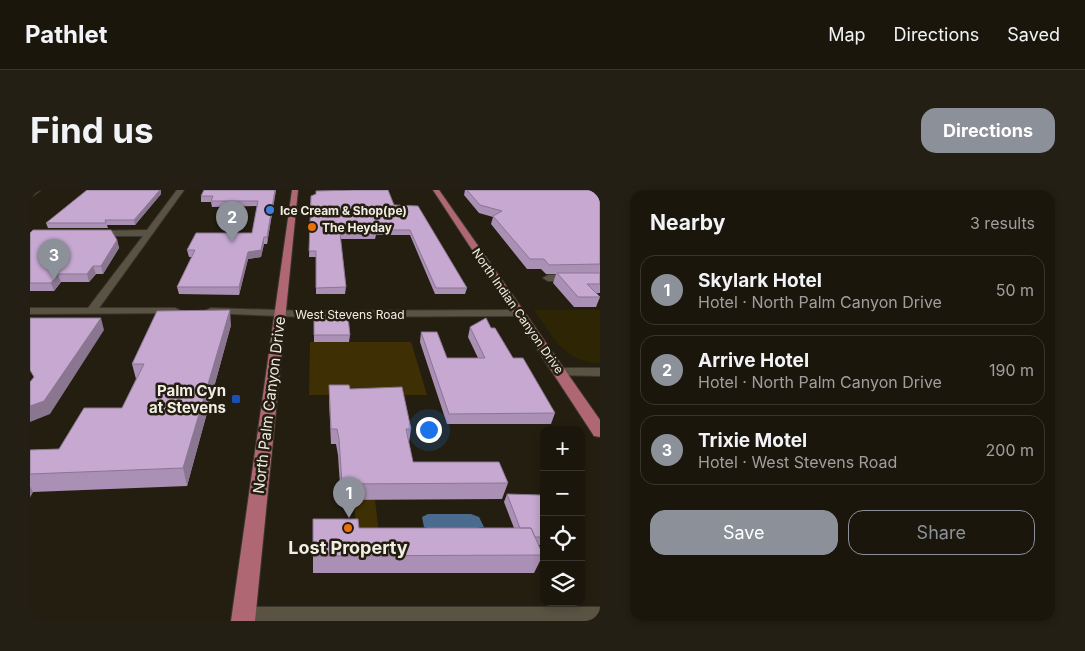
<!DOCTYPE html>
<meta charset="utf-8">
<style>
:root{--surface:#1b160c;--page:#241f15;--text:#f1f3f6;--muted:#a09f9d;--line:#39352d;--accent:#8c9099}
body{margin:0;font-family:Inter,sans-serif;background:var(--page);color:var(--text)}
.controls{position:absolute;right:15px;bottom:15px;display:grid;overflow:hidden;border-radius:10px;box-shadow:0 2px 8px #0003}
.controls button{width:45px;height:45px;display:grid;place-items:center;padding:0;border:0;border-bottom:1px solid var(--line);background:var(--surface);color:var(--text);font:25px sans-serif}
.you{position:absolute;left:398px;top:239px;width:18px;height:18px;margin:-12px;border:4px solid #fff;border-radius:50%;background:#1a73e8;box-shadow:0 0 0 8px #1a73e833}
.badge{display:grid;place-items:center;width:32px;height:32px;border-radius:50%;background:var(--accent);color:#fff;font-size:16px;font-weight:700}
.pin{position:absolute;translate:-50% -41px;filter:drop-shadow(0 1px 2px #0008)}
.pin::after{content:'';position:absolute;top:26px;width:18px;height:15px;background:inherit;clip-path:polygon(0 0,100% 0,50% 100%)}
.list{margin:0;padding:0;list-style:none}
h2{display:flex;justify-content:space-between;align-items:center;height:65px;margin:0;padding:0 20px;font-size:21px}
h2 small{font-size:16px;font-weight:400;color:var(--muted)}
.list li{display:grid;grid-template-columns:32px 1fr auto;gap:15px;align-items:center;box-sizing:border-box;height:70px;margin:0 10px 10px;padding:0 10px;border:1px solid var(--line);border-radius:15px}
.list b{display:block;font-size:19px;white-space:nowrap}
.list p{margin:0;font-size:16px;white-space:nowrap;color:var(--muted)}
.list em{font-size:16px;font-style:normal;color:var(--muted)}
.actions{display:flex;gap:10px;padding:15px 20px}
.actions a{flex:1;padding:11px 0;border:1px solid var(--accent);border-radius:15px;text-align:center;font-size:18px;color:var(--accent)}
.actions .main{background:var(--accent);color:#fff}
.icon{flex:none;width:28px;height:28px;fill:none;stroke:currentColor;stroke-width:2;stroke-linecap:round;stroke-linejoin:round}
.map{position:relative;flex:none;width:570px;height:431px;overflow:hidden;border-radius:15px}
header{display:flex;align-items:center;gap:30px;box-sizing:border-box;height:70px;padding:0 25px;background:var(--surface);border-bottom:1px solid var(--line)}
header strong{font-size:24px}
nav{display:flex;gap:28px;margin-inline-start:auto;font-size:18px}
.intro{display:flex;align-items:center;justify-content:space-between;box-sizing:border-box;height:120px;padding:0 30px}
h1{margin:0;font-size:35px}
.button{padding:12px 22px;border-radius:15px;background:var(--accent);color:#fff;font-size:18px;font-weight:700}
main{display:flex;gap:30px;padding:0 30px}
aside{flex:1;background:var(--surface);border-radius:15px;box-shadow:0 2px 8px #0003}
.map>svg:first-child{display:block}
</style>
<header>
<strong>Pathlet</strong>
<nav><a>Map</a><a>Directions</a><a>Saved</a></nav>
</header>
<div class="intro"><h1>Find us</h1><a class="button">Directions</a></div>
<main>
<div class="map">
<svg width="570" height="431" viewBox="0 0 570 431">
<rect width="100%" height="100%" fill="#241e10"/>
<path fill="#3f2f05" d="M280,152H381L397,205H279Z
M324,310H345L349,343L327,356Z"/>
<path fill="#2d2504" d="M504,120H570V173C534,173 523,146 504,120Z"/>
<path fill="#4a6b8d" d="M398,324H441L449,327L454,337L447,338L446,341L403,340L394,337L392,327Z"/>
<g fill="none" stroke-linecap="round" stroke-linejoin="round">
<defs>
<path id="minor" d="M4,0H11L0,8V3Z
M147,0H154L69,118H145L151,121L149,123L0,124V118H58L113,46H64L60,43L61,41L117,40Z
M570,85V91H518L513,88L518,85Z
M181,118L276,121L489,120L495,123L489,126L276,127L177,123L175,121Z
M530,178H570V186L525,185L523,182L525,179Z
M214,417H570V431H204L202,428L206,420Z"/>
<path id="major" d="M262,0H268L225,431H201Z
M403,0H409L570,230V247L564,246Z"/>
</defs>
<use href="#minor" stroke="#3b362f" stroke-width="2"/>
<use href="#major" stroke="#3b362f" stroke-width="2"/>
<use href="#minor" fill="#5a5344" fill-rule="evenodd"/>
<use href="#major" fill="#af6774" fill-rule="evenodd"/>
</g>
<path fill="#aa90b4" d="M246,0L237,54H234L231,67L218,69L209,105L149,104L147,97L162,67H159L157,60L222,43L227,16L182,17L181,12H171V6Z
M435,0H570V103H567L570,107L566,117H544L523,93L526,84H516L511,79H497L461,34L463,27L449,23L434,5Z
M131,4L105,35H77L78,38H18L16,33Z
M281,6L364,15L437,98L435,104H405L380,45H346L345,49H310L316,97L315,104H286V67H279Z
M0,43L87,50L89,58L73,84H66L59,92H31L24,101H0Z
M284,127L320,145L319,152H284Z
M201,135L157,296L3,302L0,307V260L29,259L92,218L106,189L102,174Z
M440,137L461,138L483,168L525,223L521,234H417L390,152L391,142L417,168H448L438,147Z
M299,195L320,199L381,239L379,253L383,272L478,293L472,309L311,310L308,265L306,254H301L299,210Z
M477,304L514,312V355H508L513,365L504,383H283V329L329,338H484L474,312Z"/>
<path fill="#8b7692" d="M130,0H131V4L105,35L104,30Z
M245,0H246L237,54V47Z
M234,47V54L231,67L218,69L209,105V97L218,62Z
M87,50L89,58L73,84L71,76Z
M63,76L66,84L59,92L57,84Z
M28,84L31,92L24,101L21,93Z
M200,120L201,135L157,296L153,278Z
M71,128L74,140L20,224L0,232V216Z
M0,296L3,302L0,307Z"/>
<path fill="#c6a8d1" stroke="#8b7692" d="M57,0H130L104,30H75L76,33H16Z
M174,0H245L237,47H234L231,60L218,62L209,97H147L165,60H157L166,43H222L228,11H181L183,6H171Z
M324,0H358L364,15L388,16L437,98H406L380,40H345L346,43H310L316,97L286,98V61H279L281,6L286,4V1Z
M437,0H570V74L519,75L514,69H500L463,26L472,21L450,15Z
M3,40H81L87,50L71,76H63L57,84H28L21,93H0V43Z
M527,83H570V94H557L570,107H548Z
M200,120L153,278L0,284V260L29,259L54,218H92L114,174H102L127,121Z
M284,127H318L320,145H284Z
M0,128H71L14,211L0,216V192L4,187L0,180Z
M456,128L461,138H465L483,168H493L525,223L419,224L391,142H407L417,168H455L440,137Z
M299,195H319L320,199L372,197L381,239H376L383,272H469L478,293L312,294L309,249L307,239H301Z
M477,304L510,305L514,312V347H505L501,338H490Z
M283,329H328L329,338H501L513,365L283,366Z"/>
<circle fill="#3f7fe0" stroke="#241e10" stroke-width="2" cx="240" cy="20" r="5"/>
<g fill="#e8710a" stroke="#241e10" stroke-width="2">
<circle cx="282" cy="37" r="5"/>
<circle cx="318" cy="338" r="5"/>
</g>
<rect fill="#1a4fb4" stroke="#241e10" stroke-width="2" x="201" y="204" width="10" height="10" rx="2.5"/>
<g text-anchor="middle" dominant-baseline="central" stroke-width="5" stroke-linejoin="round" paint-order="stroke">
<g font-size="12" font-weight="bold" fill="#f1eee5" stroke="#241e10" text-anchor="start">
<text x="250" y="20">Ice Cream &amp; Shop(pe)</text>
<text x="292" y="37">The Heyday</text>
</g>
<g font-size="12" fill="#f1eee5" stroke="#241e10">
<text transform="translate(488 121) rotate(55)">North Indian Canyon Drive</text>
<text x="320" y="124">West Stevens Road</text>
</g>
<g font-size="15" font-weight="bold" fill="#f1eee5" stroke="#241e10" text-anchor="end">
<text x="196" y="200">Palm Cyn<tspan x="196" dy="17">at Stevens</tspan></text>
</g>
<g font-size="15" fill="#f1eee5" stroke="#241e10">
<text transform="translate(239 215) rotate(-83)">North Palm Canyon Drive</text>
</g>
<g font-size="18" font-weight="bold" fill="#f1eee5" stroke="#241e10">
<text x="318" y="357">Lost Property</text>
</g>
</g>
</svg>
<div class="controls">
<button>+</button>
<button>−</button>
<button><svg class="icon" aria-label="locate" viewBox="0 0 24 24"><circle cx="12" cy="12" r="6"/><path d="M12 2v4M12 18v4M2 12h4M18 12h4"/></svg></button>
<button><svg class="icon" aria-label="layers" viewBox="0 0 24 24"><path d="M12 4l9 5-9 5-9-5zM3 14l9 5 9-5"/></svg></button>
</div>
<div class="you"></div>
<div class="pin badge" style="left:319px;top:328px">1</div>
<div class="pin badge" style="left:202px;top:52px">2</div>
<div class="pin badge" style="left:24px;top:90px">3</div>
</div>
<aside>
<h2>Nearby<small>3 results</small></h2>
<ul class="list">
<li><span class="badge">1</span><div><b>Skylark Hotel</b><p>Hotel · North Palm Canyon Drive</p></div><em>50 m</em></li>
<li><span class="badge">2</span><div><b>Arrive Hotel</b><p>Hotel · North Palm Canyon Drive</p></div><em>190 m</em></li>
<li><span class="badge">3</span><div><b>Trixie Motel</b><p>Hotel · West Stevens Road</p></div><em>200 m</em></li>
</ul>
<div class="actions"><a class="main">Save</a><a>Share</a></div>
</aside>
</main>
